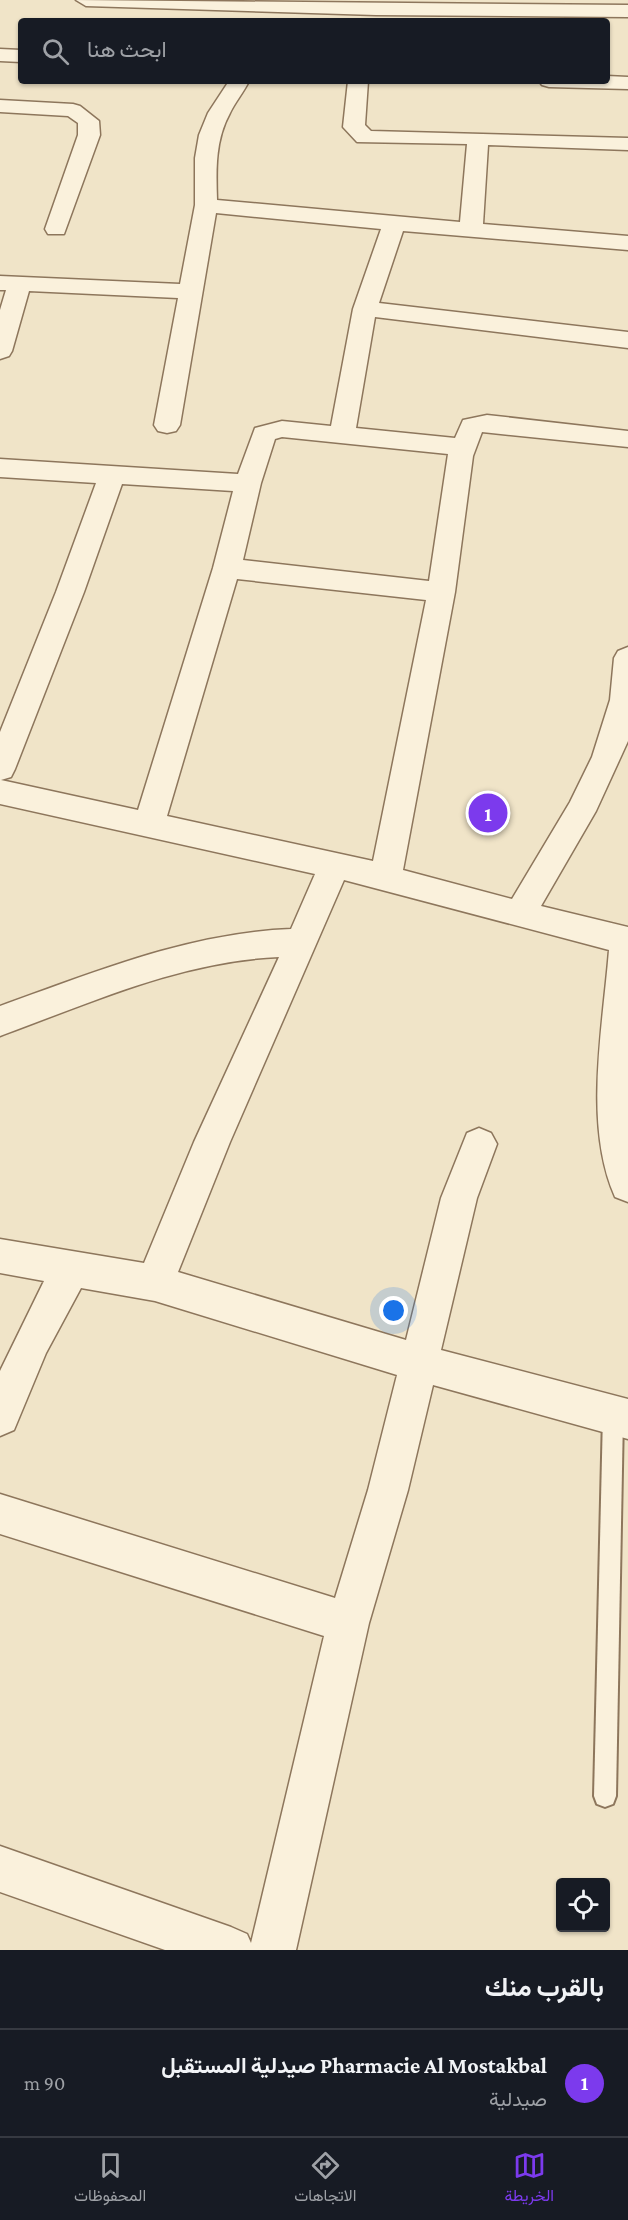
<!DOCTYPE html>
<html lang="ar">
<meta charset="utf-8">
<style>
:root{--surface:#171b24;--page:#20242c;--text:#f1f3f6;--muted:#9ea1a6;--line:#363941;--accent:#7c3aed}
body{margin:0;font-family:"Crimson Pro",Vazirmatn,serif;background:var(--page);color:var(--text);direction:rtl}
.controls{position:absolute;right:18px;bottom:18px;display:grid;overflow:hidden;border-radius:6px;box-shadow:0 2px 4px #0004}
.controls button{width:54px;height:54px;display:grid;place-items:center;padding:0;border:0;border-bottom:2px solid var(--line);background:var(--surface);color:var(--text);font:30px sans-serif}
.you{position:absolute;left:394px;top:1311px;width:21px;height:21px;margin:-15px;border:4px solid #fff;border-radius:50%;background:#1a73e8;box-shadow:0 0 0 9px #1a73e833}
.badge{display:grid;place-items:center;width:39px;height:39px;border-radius:50%;background:var(--accent);color:#fff;font-size:20px;font-weight:700}
.pin{position:absolute;translate:-50% -50%;border:3px solid #fff;box-shadow:0 2px 6px #0006}
.list{margin:0;padding:0;list-style:none}
h2{display:flex;justify-content:space-between;align-items:center;height:78px;margin:0;padding:0 24px;font-size:26px}
h2 small{font-size:20px;font-weight:400;color:var(--muted)}
.list li{display:grid;grid-template-columns:39px 1fr auto;gap:18px;align-items:center;box-sizing:border-box;height:108px;padding:0 24px;border-top:2px solid var(--line)}
.list b{display:block;font-size:22px;white-space:nowrap}
.list p{margin:0;font-size:20px;white-space:nowrap;color:var(--muted)}
.list em{font-size:20px;font-style:normal;color:var(--muted)}
.icon{flex:none;width:33px;height:33px;fill:none;stroke:currentColor;stroke-width:2;stroke-linecap:round;stroke-linejoin:round}
.map{position:relative;flex:none;width:628px;height:1950px;overflow:hidden;direction:ltr}
.search{position:absolute;background:var(--surface);box-shadow:0 2px 4px #0004;left:18px;right:18px;top:18px;height:66px;display:flex;align-items:center;gap:15px;box-sizing:border-box;padding:0 21px;border-radius:6px;color:var(--muted);font-size:22px}
.sheet{height:186px;background:var(--surface)}
nav{display:flex;justify-content:space-around;align-items:center;box-sizing:border-box;height:84px;border-top:2px solid var(--line);background:var(--surface);font-size:16px;color:var(--muted)}
nav a{display:grid;justify-items:center;gap:3px}
nav .on{color:var(--accent)}
.map>svg:first-child{display:block}
</style>
<div class="map">
<svg width="628" height="1950" viewBox="0 0 628 1950">
<rect width="100%" height="100%" fill="#f0e4c8"/>
<g fill="none" stroke-linecap="round" stroke-linejoin="round">
<defs>
<path id="lane" d="M613,1405L620,1408L623,1415L616,1796L613,1804L605,1807L597,1804L594,1796L603,1415L606,1408Z"/>
<path id="street" d="M76,0L628,5V17L376,15L86,6Z
M0,49L21,50V62L0,61Z
M607,76L628,77V89L549,87L542,85L539,81H607Z
M229,81H249C244,92 235,102 230,113C215,140 216,170 217,200L460,222L467,144L357,142L343,127L348,81H368L365,125L371,131L628,138V150L488,145L483,224L628,236V250L403,231L379,303L628,332V348L375,317L356,428L455,438L463,420L487,415L628,431V447L482,432L473,456L455,592L403,870L512,899L570,802L592,757L610,700L614,658L618,651L628,647V741L596,811L541,906L628,927V1202L615,1197C583,1125 603,1026 609,950L344,880L230,1142L178,1272L406,1340L441,1198L467,1133L479,1128L491,1133L497,1144L477,1198L441,1350L628,1399V1439L433,1385L408,1490L369,1623L296,1950H165L0,1892V1846L231,1927L247,1934L251,1943L324,1636L0,1534V1494L335,1598L368,1490L397,1375L155,1301L81,1288L46,1353L14,1430L0,1436V1371L44,1281L0,1273V1239L144,1263L194,1142L279,957C181,961 90,1003 0,1036V1006C95,972 189,933 291,929L315,874L0,804V732L56,592L96,483L0,477V459L238,474L255,428L282,421L331,426L353,309L381,229L216,213L180,425L176,431L167,433L158,431L154,425L178,298L29,291L12,351L9,356L0,359V310L6,290H0V276L180,284L195,205V158L199,135L208,113ZM282,437L448,454L429,581L243,560L261,483L275,439ZM122,484L233,491L213,568L138,810L1,780L11,777L15,769L84,592ZM237,579L426,600L373,861L167,816Z
M0,100L73,104L80,106L99,121L100,135L64,234H48L45,229L78,135V123L68,116L0,112Z"/>
</defs>
<use href="#lane" stroke="#8d765c" stroke-width="4"/>
<use href="#street" stroke="#8d765c" stroke-width="3"/>
<use href="#lane" fill="#faf1dc" fill-rule="evenodd"/>
<use href="#street" fill="#faf1dc" fill-rule="evenodd"/>
</g>
</svg>
<div class="controls">
<button><svg class="icon" aria-label="locate" viewBox="0 0 24 24"><circle cx="12" cy="12" r="6"/><path d="M12 2v4M12 18v4M2 12h4M18 12h4"/></svg></button>
</div>
<div class="you"></div>
<div class="pin badge" style="left:488px;top:813px">1</div>
<div class="search"><svg class="icon" aria-label="search" viewBox="0 0 24 24"><circle cx="10" cy="10" r="6"/><path d="M15 15l6 6"/></svg>ابحث هنا</div>
</div>
<section class="sheet">
<h2>بالقرب منك<small></small></h2>
<ul class="list">
<li><span class="badge">1</span><div><b>Pharmacie Al Mostakbal صيدلية المستقبل</b><p>صيدلية</p></div><em>90 m</em></li>
</ul>
</section>
<nav>
<a class="on"><svg class="icon" aria-label="map" viewBox="0 0 24 24"><path d="M3 6l6-2 6 2 6-2v14l-6 2-6-2-6 2zM9 4v14M15 6v14"/></svg>الخريطة</a>
<a><svg class="icon" aria-label="directions" viewBox="0 0 24 24"><path d="M12 3l9 9-9 9-9-9zM9 14v-3h6M13 9l2 2-2 2"/></svg>الاتجاهات</a>
<a><svg class="icon" aria-label="saved" viewBox="0 0 24 24"><path d="M7 4h10v16l-5-4-5 4z"/></svg>المحفوظات</a>
</nav>
